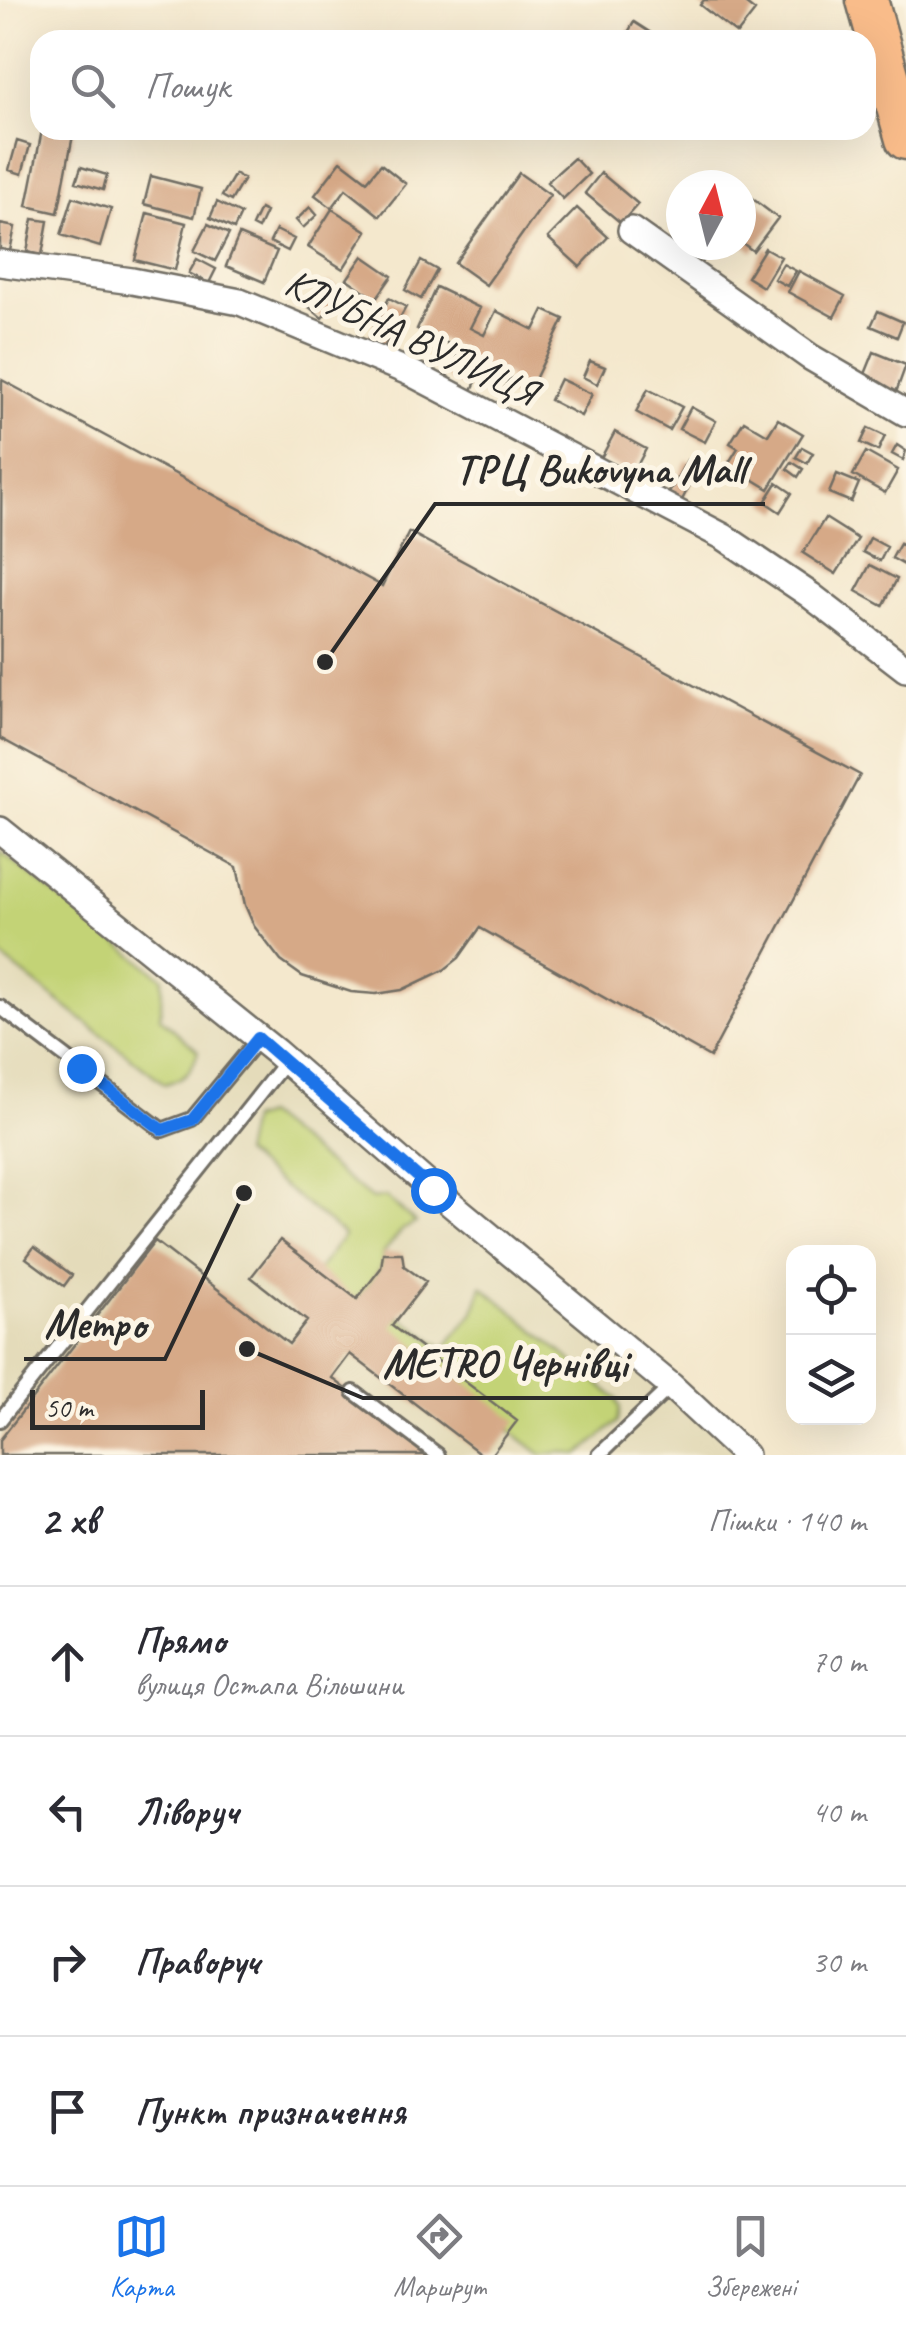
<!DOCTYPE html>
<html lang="uk">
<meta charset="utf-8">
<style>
:root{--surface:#fff;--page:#f2f2f3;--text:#2b2b33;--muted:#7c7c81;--line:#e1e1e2;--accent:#1a73e8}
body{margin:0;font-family:Caveat,sans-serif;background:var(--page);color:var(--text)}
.controls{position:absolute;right:30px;bottom:30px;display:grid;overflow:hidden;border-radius:20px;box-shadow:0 10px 40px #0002}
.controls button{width:90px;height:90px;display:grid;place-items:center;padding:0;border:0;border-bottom:2px solid var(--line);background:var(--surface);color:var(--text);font:50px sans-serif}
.compass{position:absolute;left:666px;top:170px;width:90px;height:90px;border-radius:50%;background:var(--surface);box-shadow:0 10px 40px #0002;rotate:7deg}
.scale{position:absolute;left:30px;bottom:25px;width:175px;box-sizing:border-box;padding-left:10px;border:5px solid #2b2b2b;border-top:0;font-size:28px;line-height:35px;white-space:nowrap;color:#2b2b2b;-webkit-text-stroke:8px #fcf5e5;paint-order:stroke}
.stop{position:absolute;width:30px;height:30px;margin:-22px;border:8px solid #1a73e8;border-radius:50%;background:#fff}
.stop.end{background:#1a73e8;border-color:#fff;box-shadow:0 2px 10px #0008}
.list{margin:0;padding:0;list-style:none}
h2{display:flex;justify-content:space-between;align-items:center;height:130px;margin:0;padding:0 40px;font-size:42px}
h2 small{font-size:32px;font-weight:400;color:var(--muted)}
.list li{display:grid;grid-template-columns:65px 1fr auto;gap:30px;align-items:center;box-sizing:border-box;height:150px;padding:0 40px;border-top:2px solid var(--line)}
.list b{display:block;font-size:38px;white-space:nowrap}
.list p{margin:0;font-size:32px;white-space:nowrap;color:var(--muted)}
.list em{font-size:32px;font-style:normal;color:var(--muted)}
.icon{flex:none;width:55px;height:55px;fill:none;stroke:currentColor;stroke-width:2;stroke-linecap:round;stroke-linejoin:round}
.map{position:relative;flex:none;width:906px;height:1455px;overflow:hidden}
.search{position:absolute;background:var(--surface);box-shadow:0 10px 40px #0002;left:30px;right:30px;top:30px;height:110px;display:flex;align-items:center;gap:25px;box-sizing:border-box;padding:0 35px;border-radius:30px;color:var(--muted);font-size:38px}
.sheet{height:730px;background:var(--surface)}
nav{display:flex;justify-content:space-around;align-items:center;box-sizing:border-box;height:140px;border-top:2px solid var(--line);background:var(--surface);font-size:28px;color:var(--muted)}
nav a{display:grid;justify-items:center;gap:5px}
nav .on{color:var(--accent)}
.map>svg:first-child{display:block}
</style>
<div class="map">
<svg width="906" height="1455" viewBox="0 0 906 1455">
<rect width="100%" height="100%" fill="#fcf5e5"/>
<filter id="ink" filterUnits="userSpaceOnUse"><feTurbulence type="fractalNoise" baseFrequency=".01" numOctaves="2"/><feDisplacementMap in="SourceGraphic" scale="20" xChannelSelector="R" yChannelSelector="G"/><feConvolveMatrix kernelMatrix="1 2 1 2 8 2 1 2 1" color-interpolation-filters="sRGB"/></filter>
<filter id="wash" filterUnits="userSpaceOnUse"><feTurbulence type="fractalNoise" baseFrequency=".0048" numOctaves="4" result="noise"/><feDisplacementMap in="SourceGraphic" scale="40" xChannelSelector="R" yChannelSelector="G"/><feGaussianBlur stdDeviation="2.25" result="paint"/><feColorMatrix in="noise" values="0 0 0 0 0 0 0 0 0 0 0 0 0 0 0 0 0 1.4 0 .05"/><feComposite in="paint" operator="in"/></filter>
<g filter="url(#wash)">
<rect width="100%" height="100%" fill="#f4e8cd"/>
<path fill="#e4dbba" d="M0,839L291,1073L741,1455H0Z"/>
<path fill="#c3d376" stroke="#777f50" stroke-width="2.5" d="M0,851L163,978L160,1017L198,1051C193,1071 185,1078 165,1084L0,956Z
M265,1115L372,1199L386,1197L416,1223L402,1230L383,1253L381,1268L358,1298L392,1324L399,1316L444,1348L474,1312L482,1286L617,1399L620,1408L618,1422L579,1455L561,1452L542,1455L312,1279L344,1235L243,1154L250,1120Z"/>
<g id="blocks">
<path fill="#d6a987" d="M704,0H741L755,11L737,34L700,5Z
M634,22L654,35L651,40H637L627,34Z
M42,130H74L58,213L27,206Z
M17,141L30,145L22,174L9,170Z
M574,158L589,174L563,199L547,182Z
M341,161L367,181L381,164L406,184L380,216L346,189L332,208L315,195Z
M81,167L107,175L103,190L76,182Z
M519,173L550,195L486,285L455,263Z
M601,173L638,204L621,223L585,193Z
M235,174L244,179L231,201L222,196Z
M151,176L201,189L194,217L144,204Z
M741,190L778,218L753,251L741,242Z
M73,197L111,209L100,247L61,235Z
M217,202L241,214L234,229L210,218Z
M310,207L317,215L303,228L296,220Z
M577,208L608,237L580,267L548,238Z
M260,209L266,212L258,229L252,226Z
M332,209L367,231L343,269L308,247Z
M147,213L186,223L175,270L135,260Z
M33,219L48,221L42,255L27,252Z
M0,224L15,227L10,251L0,249Z
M208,224L229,234L215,261L194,251Z
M276,230L294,239L288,251L270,242Z
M239,235L277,251L264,282L226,266Z
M687,245H716L697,269L679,255Z
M765,248L781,257L763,287L747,277Z
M363,256L392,276L376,299L347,279Z
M197,259L216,269L209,283L189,273Z
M421,261L437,270L421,299L405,290Z
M783,264L796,271L787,286L774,279Z
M799,271L845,296L834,317L788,292Z
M329,282L343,293L322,318L308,306Z
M436,287L480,308L470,328L484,335L496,311L534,330L544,310L564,319L524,402L503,392L510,377L484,365L472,390L446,378L460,349L417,329Z
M389,298L406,307L384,347L368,339Z
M878,311L903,322L897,337L871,326Z
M874,352L906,365L894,398L861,384Z
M590,361L605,367L597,384L583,377Z
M560,379L592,394L581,416L550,400Z
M2,380L382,586L409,532L860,775L710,1057L480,928L459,958L444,970L402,990L376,994L351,992L302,976L281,961L254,926L245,905L237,867L0,738Z
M648,389L682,407L669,430L636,412Z
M691,407L716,421L705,442L679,429Z
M778,419L803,434L769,489L728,464L738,448L730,443L744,421L768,435Z
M868,428L885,436L878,451L861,443Z
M615,432L646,449L632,475L601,458Z
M897,445L906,451L903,460L892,454Z
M802,447L813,453L807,463L796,457Z
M866,452L898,470L885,493L853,475Z
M687,460L699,467L682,500L669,493Z
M792,462L803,469L798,477L787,469Z
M837,474L859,483L851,502L829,493Z
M777,483L792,493L780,512L765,502Z
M825,518L858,539L836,574L803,553Z
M870,538L887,547L880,561L863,552Z
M900,544L906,547L904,565L892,558Z
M870,565L897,579L883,606L856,591Z
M280,1240L357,1299L381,1268L383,1253H402L404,1266L426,1282L392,1326L517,1421L491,1455H482L350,1354L332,1378L433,1455H0V1440L155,1241L289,1344L307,1321L251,1277Z
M34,1247L72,1275L64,1286L26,1258Z"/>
</g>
</g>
<g filter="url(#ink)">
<use href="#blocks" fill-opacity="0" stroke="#716d64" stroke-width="2.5"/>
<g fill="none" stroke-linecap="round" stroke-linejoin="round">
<defs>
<path id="service" d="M0,1007L162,1130L192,1119L259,1038
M354,1392L438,1455
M0,1420L286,1061
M599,1455L671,1386"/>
<path id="minor" d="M631,230L810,357L906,413
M0,263L132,281L240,302L411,373L724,537L810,595L906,669
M0,830L276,1052L433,1189L671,1386L745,1455"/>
<path id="trunk" d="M867,0L906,139"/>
</defs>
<use href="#service" stroke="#716d64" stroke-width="18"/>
<use href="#minor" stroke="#716d64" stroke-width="30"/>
<use href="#trunk" stroke="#716d64" stroke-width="45"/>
<use href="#service" stroke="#fff" stroke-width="12"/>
<use href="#minor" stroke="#fff" stroke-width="25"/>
<use href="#trunk" stroke="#f9bc8a" stroke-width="40"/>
</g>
</g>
<g fill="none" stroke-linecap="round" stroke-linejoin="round" filter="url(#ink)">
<path stroke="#1a73e8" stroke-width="12" d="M81,1068L162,1130L192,1120L258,1038L433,1190"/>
</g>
<g text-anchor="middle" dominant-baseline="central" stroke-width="10" stroke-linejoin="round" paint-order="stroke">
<g font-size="40" fill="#2b2b2b" stroke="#fcf5e5">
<text transform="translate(411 337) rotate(25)">КЛУБНА ВУЛИЦЯ</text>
</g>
</g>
<path fill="none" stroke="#2b2b2b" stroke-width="4" d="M325 662L435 504H765M244 1193L165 1359H24M247 1349L363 1398H648"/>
<g fill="#2b2b2b" stroke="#fcf5e5" stroke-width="4">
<circle cx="325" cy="662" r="10"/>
<circle cx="244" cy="1193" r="10"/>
<circle cx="247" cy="1349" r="10"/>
</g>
<g font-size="42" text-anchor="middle" font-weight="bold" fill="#2b2b2b" stroke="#fcf5e5" stroke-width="10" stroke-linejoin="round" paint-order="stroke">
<text x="600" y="483">ТРЦ Bukovyna Mall</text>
<text x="95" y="1338">Метро</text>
<text x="505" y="1377">METRO Чернівці</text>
</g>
</svg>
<div class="controls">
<button><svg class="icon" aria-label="locate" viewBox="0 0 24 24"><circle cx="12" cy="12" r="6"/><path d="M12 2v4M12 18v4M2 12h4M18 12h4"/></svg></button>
<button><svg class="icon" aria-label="layers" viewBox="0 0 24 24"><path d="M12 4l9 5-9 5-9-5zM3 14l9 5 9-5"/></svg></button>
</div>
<svg class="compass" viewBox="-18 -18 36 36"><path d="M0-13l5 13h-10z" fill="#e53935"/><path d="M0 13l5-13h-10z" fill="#7c7c81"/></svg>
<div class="scale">50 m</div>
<div class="stop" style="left:433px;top:1190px"></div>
<div class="stop end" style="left:81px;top:1068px"></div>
<div class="search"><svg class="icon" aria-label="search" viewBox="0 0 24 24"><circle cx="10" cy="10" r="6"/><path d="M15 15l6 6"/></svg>Пошук</div>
</div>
<section class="sheet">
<h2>2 хв<small>Пішки · 140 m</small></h2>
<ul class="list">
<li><svg class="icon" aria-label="ahead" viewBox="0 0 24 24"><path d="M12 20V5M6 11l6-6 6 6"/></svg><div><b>Прямо</b><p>вулиця Остапа Вільшини</p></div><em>70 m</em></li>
<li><svg class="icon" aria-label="left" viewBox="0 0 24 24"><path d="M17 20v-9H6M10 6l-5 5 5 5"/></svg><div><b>Ліворуч</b></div><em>40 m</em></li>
<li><svg class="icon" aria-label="right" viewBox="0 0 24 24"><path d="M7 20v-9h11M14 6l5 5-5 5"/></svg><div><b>Праворуч</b></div><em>30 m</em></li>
<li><svg class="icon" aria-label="arrive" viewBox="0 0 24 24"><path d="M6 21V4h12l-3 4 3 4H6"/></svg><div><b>Пункт призначення</b></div></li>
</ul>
</section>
<nav>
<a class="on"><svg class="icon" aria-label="map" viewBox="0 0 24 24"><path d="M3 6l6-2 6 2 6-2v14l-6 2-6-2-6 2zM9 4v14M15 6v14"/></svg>Карта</a>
<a><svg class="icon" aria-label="directions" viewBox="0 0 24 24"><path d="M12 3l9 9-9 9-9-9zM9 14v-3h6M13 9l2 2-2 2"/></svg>Маршрут</a>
<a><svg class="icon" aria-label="saved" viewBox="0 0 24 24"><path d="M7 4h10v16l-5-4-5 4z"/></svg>Збережені</a>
</nav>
